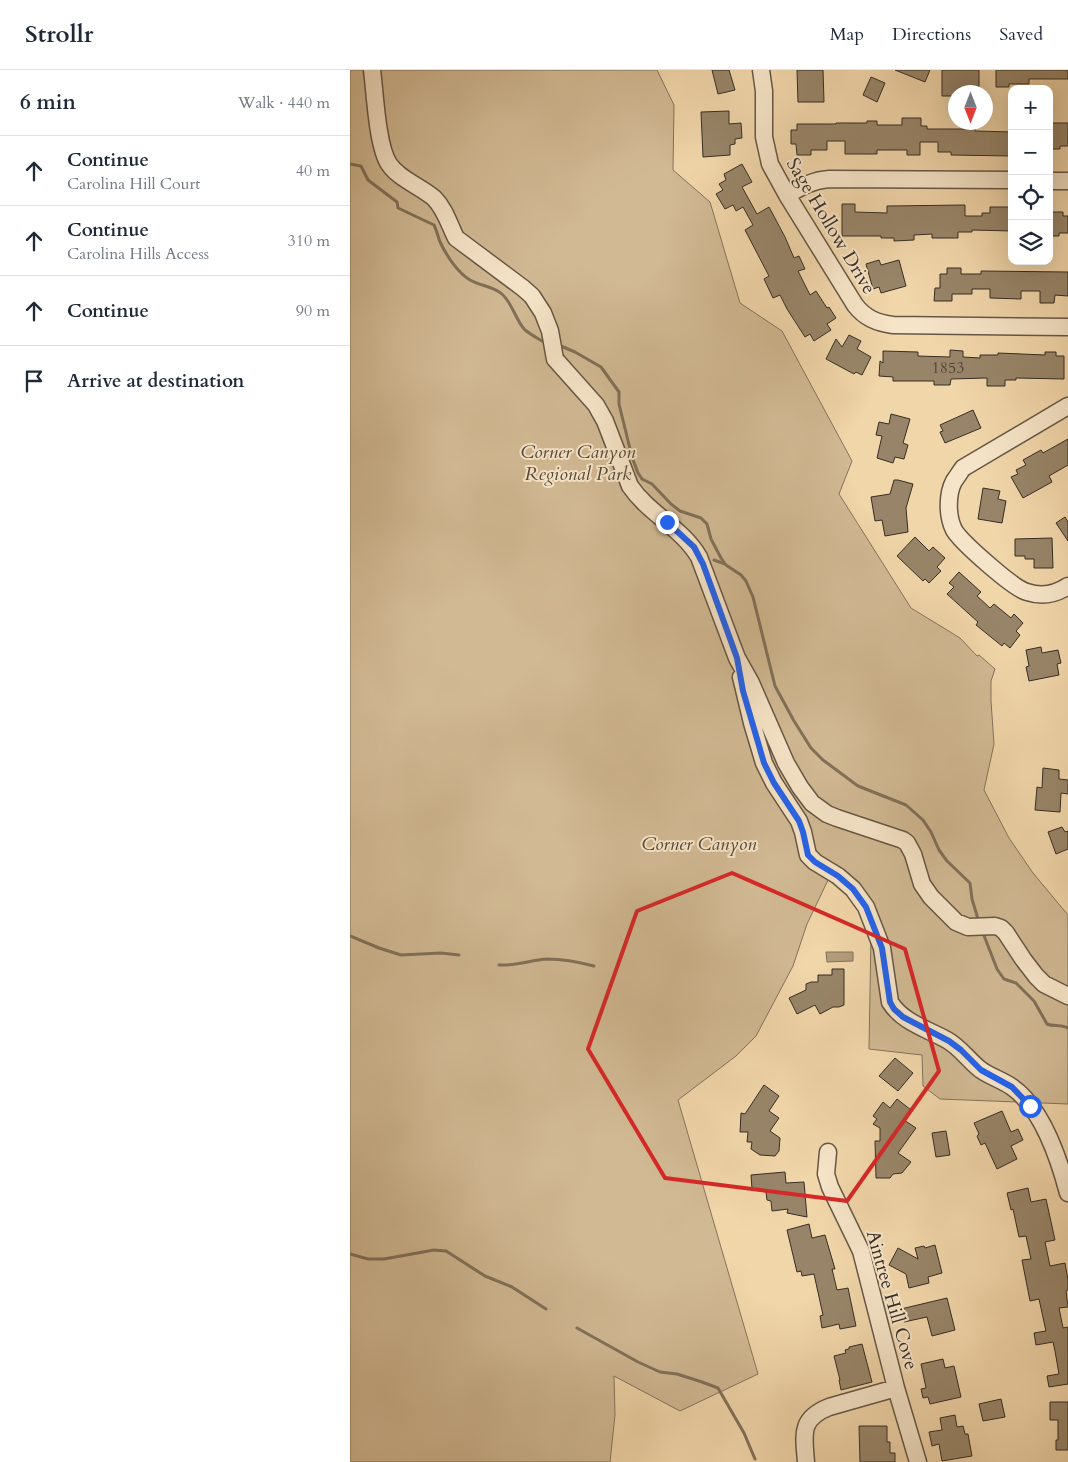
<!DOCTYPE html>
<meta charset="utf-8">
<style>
:root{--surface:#fff;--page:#f6f6f7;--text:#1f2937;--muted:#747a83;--line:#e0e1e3}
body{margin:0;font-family:Cardo,serif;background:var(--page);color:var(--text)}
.controls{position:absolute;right:15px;top:15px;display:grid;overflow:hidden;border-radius:10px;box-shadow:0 5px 20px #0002}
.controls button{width:45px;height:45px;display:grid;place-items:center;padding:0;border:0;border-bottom:1px solid var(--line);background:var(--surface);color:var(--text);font:25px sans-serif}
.compass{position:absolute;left:598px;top:15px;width:45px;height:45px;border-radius:50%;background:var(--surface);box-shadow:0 5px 20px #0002;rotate:180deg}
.stop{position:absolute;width:15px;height:15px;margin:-11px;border:4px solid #2563eb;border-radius:50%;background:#fff}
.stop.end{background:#2563eb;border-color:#fff;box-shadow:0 1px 5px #0008}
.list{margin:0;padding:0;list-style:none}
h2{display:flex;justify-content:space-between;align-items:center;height:65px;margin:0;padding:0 20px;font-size:21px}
h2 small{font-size:16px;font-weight:400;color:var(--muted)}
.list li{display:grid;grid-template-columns:32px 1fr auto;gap:15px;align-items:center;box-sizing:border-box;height:70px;padding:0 20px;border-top:1px solid var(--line)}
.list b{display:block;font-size:19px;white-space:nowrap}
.list p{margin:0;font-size:16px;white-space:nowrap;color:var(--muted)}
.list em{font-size:16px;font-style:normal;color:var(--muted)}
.icon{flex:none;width:28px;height:28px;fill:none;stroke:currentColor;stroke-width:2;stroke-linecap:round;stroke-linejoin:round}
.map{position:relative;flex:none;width:718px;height:1392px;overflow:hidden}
header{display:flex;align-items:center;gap:30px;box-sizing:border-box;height:70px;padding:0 25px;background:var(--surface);border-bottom:1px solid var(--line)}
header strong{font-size:24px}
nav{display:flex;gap:28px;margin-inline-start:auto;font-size:18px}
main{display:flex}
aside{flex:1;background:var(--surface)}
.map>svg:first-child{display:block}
</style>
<header>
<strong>Strollr</strong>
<nav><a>Map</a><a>Directions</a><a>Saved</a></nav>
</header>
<main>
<aside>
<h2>6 min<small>Walk · 440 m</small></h2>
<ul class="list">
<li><svg class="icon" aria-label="ahead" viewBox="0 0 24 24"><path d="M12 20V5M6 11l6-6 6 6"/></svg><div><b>Continue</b><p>Carolina Hill Court</p></div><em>40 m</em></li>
<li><svg class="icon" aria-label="ahead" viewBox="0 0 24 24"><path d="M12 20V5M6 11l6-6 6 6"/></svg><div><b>Continue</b><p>Carolina Hills Access</p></div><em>310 m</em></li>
<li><svg class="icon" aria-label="ahead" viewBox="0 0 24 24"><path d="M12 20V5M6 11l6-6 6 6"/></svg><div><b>Continue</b></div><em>90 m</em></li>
<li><svg class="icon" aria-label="arrive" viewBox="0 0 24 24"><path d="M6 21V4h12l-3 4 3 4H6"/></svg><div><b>Arrive at destination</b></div></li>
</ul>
</aside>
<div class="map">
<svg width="718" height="1392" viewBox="0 0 718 1392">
<rect width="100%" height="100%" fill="#f1d6aa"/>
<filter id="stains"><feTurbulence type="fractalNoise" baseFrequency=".004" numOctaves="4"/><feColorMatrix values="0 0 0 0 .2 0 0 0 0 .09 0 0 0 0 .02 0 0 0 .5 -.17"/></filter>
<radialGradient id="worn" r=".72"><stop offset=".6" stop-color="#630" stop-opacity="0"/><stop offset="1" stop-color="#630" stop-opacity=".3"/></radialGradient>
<path fill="#d1b993" stroke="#84735b" d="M0,0H307L324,35L323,100L360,132L390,233L432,261L502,391L489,424L561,538L610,568L627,586L629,585L645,599L641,611V631L644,674L634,720L659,768L683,803L718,845V1034L590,1029L573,1016L572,985L519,979L521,866L505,829L479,808L457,854L443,896L406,966L386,986L328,1030L408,1304L330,1341L264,1306L265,1345L260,1392H0Z"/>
<path fill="#b29d7c" stroke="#817058" d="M476,882H503V891L477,892Z"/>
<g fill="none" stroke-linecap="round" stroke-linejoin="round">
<path stroke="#817058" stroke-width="3" d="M0,94L11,96L18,110L47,132L48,138L84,155C87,161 88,168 91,174C97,186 108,203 120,210C130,216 143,216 152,224C163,234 166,251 175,260C180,264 187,268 192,271
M211,276L225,282L251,297L269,322V334L282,387L288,403L292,409L302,414L321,434L330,441L351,448L357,454L361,469L371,488L376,495L391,505L396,511L403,527L425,616L444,651L461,678L473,690L508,716L556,735L573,750L581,762L589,780L597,791L620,813L622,829L628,849
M364,490L375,494
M633,863L647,899L654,909L666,913L684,931L697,954C704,957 710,954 718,958
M0,866L29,878L51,885L91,883L109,885
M149,895C166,896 181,890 197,889C212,889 229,892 244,896
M0,1184L18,1189H34L84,1180L96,1181L135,1206L162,1217L196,1239
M227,1258L288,1292L310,1302L327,1304L352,1312L368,1318L394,1363L405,1389"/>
</g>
<path fill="#988569" stroke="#372d23" d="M362,0H379L385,20L368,24Z
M447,0H473L474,32H448Z
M545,0H580L575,12Z
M592,0H629V21H624V22H606V26H592Z
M646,0H718V9H679V14H659V17H646Z
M521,7L535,13L527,32L513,25Z
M379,41V54L391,53L392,68L385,69V74L380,75V85L353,87L351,42Z
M552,48H571V56H577V59H625V61L662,62V86L601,85V82H588V72H570V85H557V80H527V84H495V71H477V80H461V85H447L446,74H441V60H447V54H486V53H517V51H527V55H552Z
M699,53H718V76H710V79H699Z
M392,94L402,112L392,117L407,144L419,137L435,167L444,188L449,186L455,199L448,201L460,225L466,221L477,238L479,237L486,248L477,254L481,260L464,271L460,264L455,267L437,239L430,225L423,228L414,209L419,206L395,160L403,155L393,137L386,141L383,135L375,139L366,124L373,120L369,114L376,110L374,104Z
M492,134H505V142L537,143V136L615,135V146H632V143H640V137H662V161L622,160V162H608V168H582V164L564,165V170L544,171V168H531V166H492Z
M699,142H713V146H718V163H709V166H699Z
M529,190L531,195L549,190L556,216L531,223L529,217L523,219L516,194Z
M597,198H611V204H631V201L718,202V226L705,225L704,233H690V221H671V229L640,228V219H622V224H602V231H584L585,218H590V204H597Z
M499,265L511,271L507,279L521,287L512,305L506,302L504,304L476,289L486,269L492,277Z
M600,280L613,281V287L630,288V285H648V283L695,285V282H706V286H714V309L666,308V310H655V316H637V308L601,309L600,315H584V311H543V307L529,306L530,291L533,293V281L568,282V286L600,287Z
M623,340L631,358L595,373L590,362L593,361L590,355Z
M541,344L560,349L553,373L558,375L554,389L545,387L543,393L527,388L532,366L526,365L529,352L539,354Z
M718,369V395L699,406L702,412L673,428L661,407L668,404L666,400L676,395L673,390L691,380L693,383Z
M544,410H548L563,414L556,438L558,462L535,466L532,450L525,451L521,427L540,424Z
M633,418L650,421L648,429L656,431L652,453L628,449Z
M715,447L718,452V471L706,453Z
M565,467L579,481L583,477L595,488L587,497L591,501L579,513L575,509L573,511L547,486Z
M702,468L703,498H684V489H675V486H665V469Z
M609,502L631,522L627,526L640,538L644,534L661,548L664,544L673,553L666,561L670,565L660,578L654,573L652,576L626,555L628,552L597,524L604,517L599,513Z
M691,577L692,583L708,580L711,593L707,594L709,605L679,611L676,597L679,596L676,580Z
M693,698L709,700V709L718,710V724L711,723L710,742L685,740L687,717L692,718Z
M712,757L715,762L718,761V779L706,784L698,762Z
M482,899H494V935L489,937H483L470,944L465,935L447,944L439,928L456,920V914L461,912H468V905H482Z
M545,988L563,1003L548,1021L529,1006Z
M414,1015L429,1026L419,1041L429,1048L420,1061L430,1068L429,1081L425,1086L410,1085L401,1079L402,1072H397L398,1062H390L391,1043L395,1044Z
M547,1029L561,1040L554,1050L566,1058L548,1083L561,1092L552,1103L543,1104L540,1108H526L525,1071H530V1058L523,1054L527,1049L523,1046L533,1032L540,1038Z
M652,1041L661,1062L668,1059L673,1070L661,1076L667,1089L647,1099L635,1073L631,1075L627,1066L629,1064L624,1053Z
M596,1061L600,1085L586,1087L582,1063Z
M435,1102L436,1113L454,1112L457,1147L437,1143L438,1139L422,1141L421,1131L417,1130L416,1122L402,1119L401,1105Z
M678,1118L681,1132L696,1129L705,1170L695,1172L700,1196L715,1193L718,1210V1220L716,1221L718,1237L709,1238L713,1258L718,1257V1314L699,1317L697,1306L709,1304L705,1281L703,1272L686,1275L684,1263L696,1261L689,1229L680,1231L672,1190L681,1189L676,1166L669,1167L663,1139L661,1140L657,1123Z
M459,1154L462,1168L475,1165L485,1199H482L487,1220L498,1218L506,1256L490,1259L489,1254L472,1258L470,1246L473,1245L464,1204L452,1206L451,1201L447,1202L437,1160Z
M585,1175L592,1203L578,1207L579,1213L559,1218L556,1204L539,1195L548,1178L568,1189L565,1178L574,1176L575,1178Z
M597,1228L605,1260L582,1266L577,1247L554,1252L551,1239Z
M512,1274L522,1312L491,1320L489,1310H490L484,1286L496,1283L495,1280L499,1279V1277Z
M593,1289L595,1298L604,1296L611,1327L580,1334L578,1327L573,1328L571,1319L576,1318L571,1294Z
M651,1329L655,1347L633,1351L629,1334Z
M700,1332H718V1380H706V1370H708V1350H700Z
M605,1345L607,1357L613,1356L615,1364H618L622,1386L592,1391L589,1374L582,1376L579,1362L592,1360L590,1348Z
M509,1356H537V1372H540V1383H545V1392H510Z"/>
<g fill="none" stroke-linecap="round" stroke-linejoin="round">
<defs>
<path id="minor" d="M22,0C25,22 27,76 39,94C49,109 70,116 84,128C95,139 99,154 106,168L110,171L173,218L182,226L193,243L200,261L205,289L246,335L255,351L280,416C299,444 332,458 349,487L387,588L401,613L436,693L450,717L462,733L477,744L487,748L553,770L557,773L563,784L572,814L581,827L606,852L618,857L645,856L651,858L656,863L673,889L686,906L694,914L718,926
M411,0L414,21V67L420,94L437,125L505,235C515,248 527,253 543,255L718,257
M699,111H718
M437,125C451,117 463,110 479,109L662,110
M718,336L613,398C610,402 607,407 604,411C597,424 597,446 604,460C611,472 664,519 677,522C692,527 706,524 718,516
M391,607L402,653L414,693L424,713L449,751L453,762L458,785L465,792L488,806L503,819L516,837L532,878L540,932C552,952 577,959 597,970C611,978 619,991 631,1000C641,1007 652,1010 662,1017C692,1038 709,1089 718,1123
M478,1082L476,1104L480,1117L511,1181L546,1318L568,1392
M456,1392C454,1365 449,1349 479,1337L546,1318"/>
</defs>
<use href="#minor" stroke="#665745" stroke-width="19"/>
<use href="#minor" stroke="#f6e4c8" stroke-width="16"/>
</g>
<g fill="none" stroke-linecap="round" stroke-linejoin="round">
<path stroke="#2563eb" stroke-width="6" d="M317,452L344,477L353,494L387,588L393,621L414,693L424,713L449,751L453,762L458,785L465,792L488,806L503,819L516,837L532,878L540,932L544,939L553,947L599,971L611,980L631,1000L662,1017L680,1036"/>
</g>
<path fill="none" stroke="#d62828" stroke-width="4" stroke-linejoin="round" d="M382,803L555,879L589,1001L497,1131L315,1108L238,979L287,841Z"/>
<g text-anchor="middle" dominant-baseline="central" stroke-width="4" stroke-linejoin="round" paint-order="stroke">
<g font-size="16" fill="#4f4334">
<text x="598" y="298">1853</text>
</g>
<g font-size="19" fill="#372d23" stroke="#f6e4c8">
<text transform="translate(481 156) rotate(59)">Sage Hollow Drive</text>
<text transform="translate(542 1230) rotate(74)">Aintree Hill Cove</text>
</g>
<g font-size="19" font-style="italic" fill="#564939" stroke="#f6e4c8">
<text x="228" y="382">Corner Canyon<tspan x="228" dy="22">Regional Park</tspan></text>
<text x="349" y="774">Corner Canyon</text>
</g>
</g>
<rect width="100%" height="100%" filter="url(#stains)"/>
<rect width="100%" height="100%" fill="url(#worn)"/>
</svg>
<div class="controls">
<button>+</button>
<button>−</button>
<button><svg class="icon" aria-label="locate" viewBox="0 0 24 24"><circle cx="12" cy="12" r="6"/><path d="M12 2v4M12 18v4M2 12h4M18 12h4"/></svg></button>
<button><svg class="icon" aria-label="layers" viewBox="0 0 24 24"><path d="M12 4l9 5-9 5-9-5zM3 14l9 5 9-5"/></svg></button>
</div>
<svg class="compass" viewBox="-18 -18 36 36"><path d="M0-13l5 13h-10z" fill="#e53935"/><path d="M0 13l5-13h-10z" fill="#747a83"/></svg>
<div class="stop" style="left:680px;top:1036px"></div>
<div class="stop end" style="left:317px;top:452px"></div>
</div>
</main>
